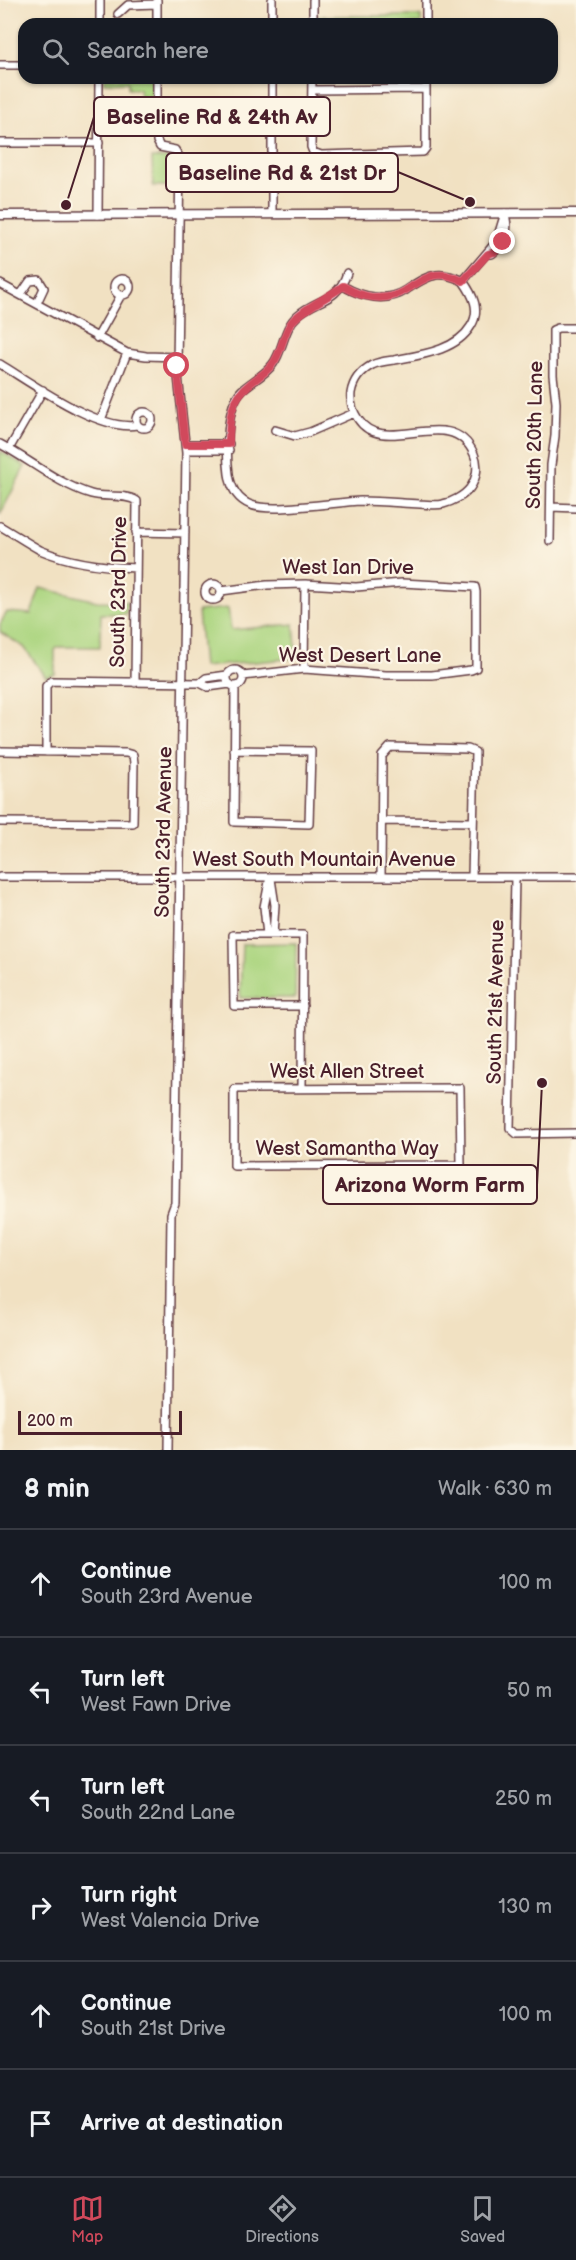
<!DOCTYPE html>
<meta charset="utf-8">
<style>
:root{--surface:#171b24;--page:#242831;--text:#f1f3f6;--muted:#9ea1a6;--line:#363941;--accent:#d1495b}
body{margin:0;font-family:"Balsamiq Sans",sans-serif;background:var(--page);color:var(--text)}
.scale{position:absolute;left:18px;bottom:15px;width:164px;box-sizing:border-box;padding-left:6px;border:3px solid #4a1f2b;border-top:0;font-size:16px;line-height:21px;white-space:nowrap;color:#4a1f2b;-webkit-text-stroke:4px #fcf5e5;paint-order:stroke}
.stop{position:absolute;width:18px;height:18px;margin:-14px;border:4px solid #d1495b;border-radius:50%;background:#fff}
.stop.end{background:#d1495b;border-color:#fff;box-shadow:0 2px 6px #0008}
.list{margin:0;padding:0;list-style:none}
h2{display:flex;justify-content:space-between;align-items:center;height:78px;margin:0;padding:0 24px;font-size:26px}
h2 small{font-size:20px;font-weight:400;color:var(--muted)}
.list li{display:grid;grid-template-columns:39px 1fr auto;gap:18px;align-items:center;box-sizing:border-box;height:108px;padding:0 24px;border-top:2px solid var(--line)}
.list b{display:block;font-size:22px;white-space:nowrap}
.list p{margin:0;font-size:20px;white-space:nowrap;color:var(--muted)}
.list em{font-size:20px;font-style:normal;color:var(--muted)}
.icon{flex:none;width:33px;height:33px;fill:none;stroke:currentColor;stroke-width:2;stroke-linecap:round;stroke-linejoin:round}
.map{position:relative;flex:none;width:576px;height:1450px;overflow:hidden}
.search{position:absolute;background:var(--surface);box-shadow:0 2px 4px #0004;left:18px;right:18px;top:18px;height:66px;display:flex;align-items:center;gap:15px;box-sizing:border-box;padding:0 21px;border-radius:18px;color:var(--muted);font-size:22px}
.sheet{height:726px;background:var(--surface)}
nav{display:flex;justify-content:space-around;align-items:center;box-sizing:border-box;height:84px;border-top:2px solid var(--line);background:var(--surface);font-size:16px;color:var(--muted)}
nav a{display:grid;justify-items:center;gap:3px}
nav .on{color:var(--accent)}
.map>svg:first-child{display:block}
</style>
<div class="map">
<svg width="576" height="1450" viewBox="0 0 576 1450">
<rect width="100%" height="100%" fill="#fcf5e5"/>
<filter id="ink" filterUnits="userSpaceOnUse"><feTurbulence type="fractalNoise" baseFrequency=".0167" numOctaves="2"/><feDisplacementMap in="SourceGraphic" scale="12" xChannelSelector="R" yChannelSelector="G"/><feConvolveMatrix kernelMatrix="1 2 1 2 8 2 1 2 1" color-interpolation-filters="sRGB"/></filter>
<filter id="wash" filterUnits="userSpaceOnUse"><feTurbulence type="fractalNoise" baseFrequency=".008" numOctaves="4" result="noise"/><feDisplacementMap in="SourceGraphic" scale="24" xChannelSelector="R" yChannelSelector="G"/><feGaussianBlur stdDeviation="1.35" result="paint"/><feColorMatrix in="noise" values="0 0 0 0 0 0 0 0 0 0 0 0 0 0 0 0 0 1.4 0 .05"/><feComposite in="paint" operator="in"/></filter>
<g filter="url(#wash)">
<rect width="100%" height="100%" fill="#f1e1c2"/>
<path fill="#acd580" stroke="#7b7a56" stroke-width="1.5" d="M317,16H421V24H320Z
M104,78H152V97H140L139,89H128V82L104,83Z
M152,158H168V186H153Z
M0,451L25,466L0,515Z
M40,588L97,601L127,602L126,614H101L100,647H58L55,650V674L46,677L24,647L0,632V624L7,612L31,614Z
M228,608L231,630L294,624L297,658L203,667L198,611Z
M296,943L295,998H240L242,944Z"/>
</g>
<g filter="url(#ink)">
<g fill="none" stroke-linecap="round" stroke-linejoin="round">
<defs>
<path id="minor" d="M272,0V24
M313,0V24
M118,14L128,5L157,4
M100,24V0
M157,24V0
M426,24V0
M0,65H24
M157,78V141L160,147L175,150L180,158L177,366L186,453L175,1203L171,1214L168,1450
M312,78L311,147L313,152L321,155L423,152L426,148V78
M312,90L426,89
M118,118L128,126H157
M272,121H311
M0,143H99
M272,214V78
M98,215L99,78
M488,254H492C503,245 509,234 506,219
M114 287a8 8 0 1 1 16 0a8 8 0 1 1-16 0Z
M463,281L496,242L505,213
M0,284L127,353L146,356L177,357
M343,286C362,297 386,303 406,290C415,284 424,277 436,275C445,274 455,277 463,281C473,295 481,310 471,326C456,351 420,355 394,360C387,361 378,362 372,365C361,371 353,381 351,393C350,403 352,410 358,419C384,459 451,402 474,454C479,465 477,478 470,488C464,496 452,502 443,504C436,506 427,504 420,504C400,503 380,501 361,501C335,502 272,513 251,505C238,500 231,488 229,474C226,453 226,405 242,390C252,381 265,375 273,364C284,349 283,328 298,315C317,298 337,303 347,273
M21,294L30,281L39,280L44,288L37,303
M97,338L121,295
M0,364C33,384 99,432 137,425
M136 420a8 8 0 1 1 16 0a8 8 0 1 1-16 0Z
M101,420L127,353
M275,430L295,436L310,432L354,413
M0,444C30,460 58,484 91,494C105,498 124,493 137,501L135,683
M185,444H229
M9,449L43,390
M186,450H229
M551,507L576,508
M0,526C14,534 27,543 40,550C71,563 103,567 136,568
M136,532L185,533
M550,541L551,465L555,436L556,403L553,375V330L558,328H576
M205 592a8 8 0 1 1 16 0a8 8 0 1 1-16 0Z
M221,591L267,585L305,584L356,587L402,583L475,587L476,592V668L471,670L432,675H386L304,669L243,676
M304,669L305,584
M227 678a8 8 0 1 1 16 0a8 8 0 1 1-16 0Z
M200,683L206,678L227,675
M234,750L311,751L309,824L234,822L235,686
M0,751L126,753L133,755L134,763L133,823L0,822
M46,752V686L51,681L200,683L208,687L230,684
M382,821L473,822
M0,877H576
M381,877L382,756L390,747L468,749L475,752L472,877
M515,877L510,1128L517,1134L576,1133
M271,879L275,905L273,935
M267,935L264,907L270,877
M302,1088L303,935H233L234,1006H303
M460,1088L461,1165L234,1166V1089Z"/>
<path id="major" d="M0,215L576,213"/>
</defs>
<use href="#minor" stroke="#633c42" stroke-width="10"/>
<use href="#major" stroke="#633c42" stroke-width="11"/>
<use href="#minor" stroke="#fff" stroke-width="7"/>
<use href="#major" stroke="#fff" stroke-width="8"/>
</g>
</g>
<g fill="none" stroke-linecap="round" stroke-linejoin="round" filter="url(#ink)">
<path stroke="#d1495b" stroke-width="8" d="M177,366L185,444H229C229,419 230,399 251,383C258,377 267,372 272,365C282,353 282,336 291,323C299,311 329,297 343,286C362,298 386,303 406,290C415,285 424,277 436,275C445,274 455,277 463,281L488,254L495,252L503,242"/>
</g>
<g text-anchor="middle" dominant-baseline="central" stroke-width="4.5" stroke-linejoin="round" paint-order="stroke">
<g font-size="20" fill="#4a1f2b" stroke="#fcf5e5">
<text transform="translate(535 435) rotate(-89)">South 20th Lane</text>
<text x="348" y="568">West Ian Drive</text>
<text transform="translate(119 592) rotate(-89)">South 23rd Drive</text>
<text x="360" y="656">West Desert Lane</text>
<text transform="translate(164 832) rotate(-89)">South 23rd Avenue</text>
<text x="324" y="860">West South Mountain Avenue</text>
<text transform="translate(496 1002) rotate(-89)">South 21st Avenue</text>
<text x="347" y="1072">West Allen Street</text>
<text x="347" y="1149">West Samantha Way</text>
</g>
</g>
<path fill="none" stroke="#4a1f2b" stroke-width="2" d="M66 205L94 117M470 202L398 172M542 1083L537 1185"/>
<g fill="#4a1f2b" stroke="#fcf5e5" stroke-width="2">
<circle cx="66" cy="205" r="6"/>
<circle cx="470" cy="202" r="6"/>
<circle cx="542" cy="1083" r="6"/>
</g>
<g fill="#fcf5e5" stroke="#4a1f2b" stroke-width="2">
<rect x="94" y="97" width="236" height="39" rx="6"/>
<rect x="166" y="153" width="232" height="39" rx="6"/>
<rect x="323" y="1165" width="214" height="39" rx="6"/>
</g>
<g font-size="21" text-anchor="middle" font-weight="bold" fill="#4a1f2b">
<text x="212" y="124">Baseline Rd &amp; 24th Av</text>
<text x="282" y="180">Baseline Rd &amp; 21st Dr</text>
<text x="430" y="1192">Arizona Worm Farm</text>
</g>
</svg>
<div class="scale">200 m</div>
<div class="stop" style="left:177px;top:366px"></div>
<div class="stop end" style="left:503px;top:242px"></div>
<div class="search"><svg class="icon" aria-label="search" viewBox="0 0 24 24"><circle cx="10" cy="10" r="6"/><path d="M15 15l6 6"/></svg>Search here</div>
</div>
<section class="sheet">
<h2>8 min<small>Walk · 630 m</small></h2>
<ul class="list">
<li><svg class="icon" aria-label="ahead" viewBox="0 0 24 24"><path d="M12 20V5M6 11l6-6 6 6"/></svg><div><b>Continue</b><p>South 23rd Avenue</p></div><em>100 m</em></li>
<li><svg class="icon" aria-label="left" viewBox="0 0 24 24"><path d="M17 20v-9H6M10 6l-5 5 5 5"/></svg><div><b>Turn left</b><p>West Fawn Drive</p></div><em>50 m</em></li>
<li><svg class="icon" aria-label="left" viewBox="0 0 24 24"><path d="M17 20v-9H6M10 6l-5 5 5 5"/></svg><div><b>Turn left</b><p>South 22nd Lane</p></div><em>250 m</em></li>
<li><svg class="icon" aria-label="right" viewBox="0 0 24 24"><path d="M7 20v-9h11M14 6l5 5-5 5"/></svg><div><b>Turn right</b><p>West Valencia Drive</p></div><em>130 m</em></li>
<li><svg class="icon" aria-label="ahead" viewBox="0 0 24 24"><path d="M12 20V5M6 11l6-6 6 6"/></svg><div><b>Continue</b><p>South 21st Drive</p></div><em>100 m</em></li>
<li><svg class="icon" aria-label="arrive" viewBox="0 0 24 24"><path d="M6 21V4h12l-3 4 3 4H6"/></svg><div><b>Arrive at destination</b></div></li>
</ul>
</section>
<nav>
<a class="on"><svg class="icon" aria-label="map" viewBox="0 0 24 24"><path d="M3 6l6-2 6 2 6-2v14l-6 2-6-2-6 2zM9 4v14M15 6v14"/></svg>Map</a>
<a><svg class="icon" aria-label="directions" viewBox="0 0 24 24"><path d="M12 3l9 9-9 9-9-9zM9 14v-3h6M13 9l2 2-2 2"/></svg>Directions</a>
<a><svg class="icon" aria-label="saved" viewBox="0 0 24 24"><path d="M7 4h10v16l-5-4-5 4z"/></svg>Saved</a>
</nav>
